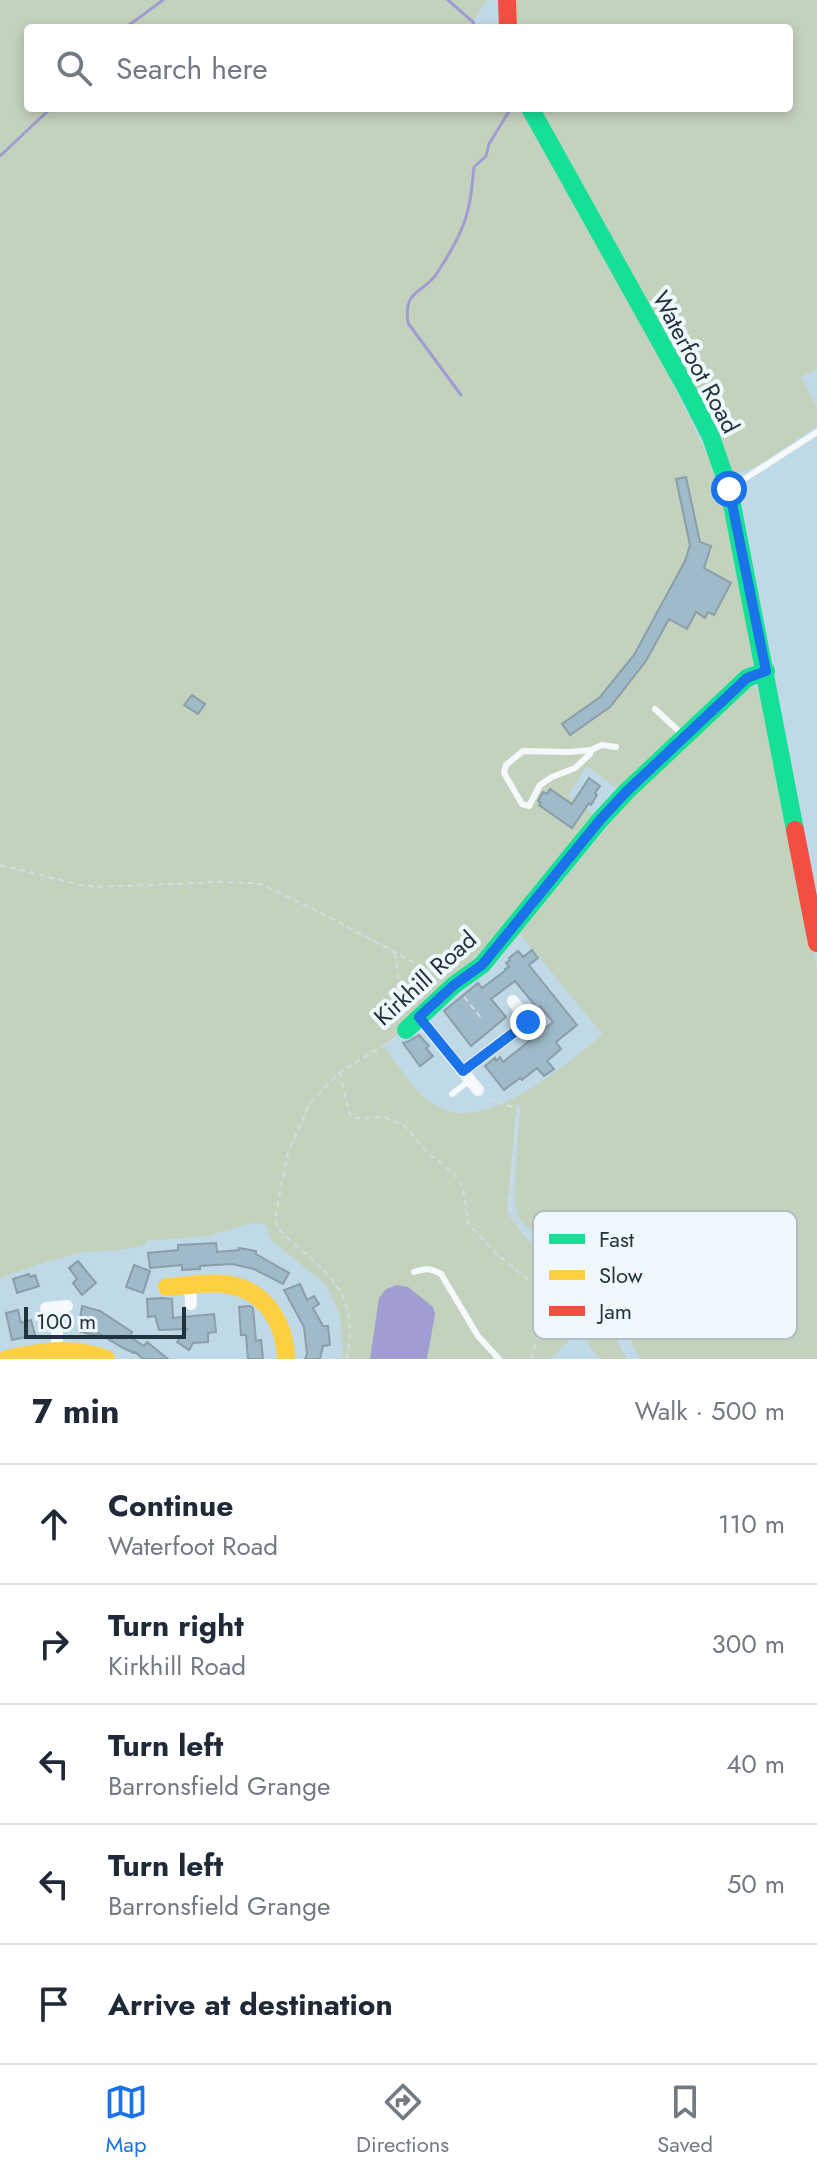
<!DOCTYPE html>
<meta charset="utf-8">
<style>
:root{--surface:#fff;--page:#f2f2f3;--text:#1f2937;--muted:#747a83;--line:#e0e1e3;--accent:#1a73e8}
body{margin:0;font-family:Jost,sans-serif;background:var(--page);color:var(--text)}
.scale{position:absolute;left:24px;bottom:20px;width:162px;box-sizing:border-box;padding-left:8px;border:4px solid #21343e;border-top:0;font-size:22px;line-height:28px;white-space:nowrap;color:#21343e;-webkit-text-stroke:6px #eff8fd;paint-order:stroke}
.stop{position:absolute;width:24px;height:24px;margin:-18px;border:6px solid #1a73e8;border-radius:50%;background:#fff}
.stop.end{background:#1a73e8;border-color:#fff;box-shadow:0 2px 8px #0008}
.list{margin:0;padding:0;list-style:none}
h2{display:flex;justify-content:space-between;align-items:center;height:104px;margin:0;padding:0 32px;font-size:34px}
h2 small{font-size:26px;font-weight:400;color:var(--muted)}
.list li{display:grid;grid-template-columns:52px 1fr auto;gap:24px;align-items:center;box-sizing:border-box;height:120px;padding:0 32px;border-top:2px solid var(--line)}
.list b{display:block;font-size:30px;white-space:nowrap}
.list p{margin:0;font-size:26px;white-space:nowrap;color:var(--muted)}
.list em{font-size:26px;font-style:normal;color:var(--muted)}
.icon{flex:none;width:44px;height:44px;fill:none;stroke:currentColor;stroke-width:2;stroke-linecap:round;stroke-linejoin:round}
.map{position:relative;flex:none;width:817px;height:1359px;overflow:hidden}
.search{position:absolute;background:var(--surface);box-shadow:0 4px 12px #0003;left:24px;right:24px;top:24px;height:88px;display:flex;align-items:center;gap:20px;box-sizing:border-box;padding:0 28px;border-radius:8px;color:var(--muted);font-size:30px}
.sheet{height:704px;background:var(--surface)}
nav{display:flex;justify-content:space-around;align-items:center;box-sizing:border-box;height:112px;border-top:2px solid var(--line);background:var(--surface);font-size:22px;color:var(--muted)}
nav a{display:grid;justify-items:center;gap:4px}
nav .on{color:var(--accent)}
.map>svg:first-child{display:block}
</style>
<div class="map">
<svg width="817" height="1359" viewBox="0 0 817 1359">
<rect width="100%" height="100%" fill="#c0d9e7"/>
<path fill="#c3d2bd" d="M0,0H487L472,23L475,28H28V108H521L666,369L709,459L730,525L760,658L619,790L587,766L568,796L597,817L463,987L383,1045C397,1063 411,1088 430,1102C481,1141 563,1065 603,1035L520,934L512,944L497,955L520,933L631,798L745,689L752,686L758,688L763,693L817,969V1359H640L623,1327L552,1251L520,1220L514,1199L520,1106L517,1104L507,1212L520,1231L612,1333L627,1359H599L579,1330L551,1359H342L343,1353L340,1316L326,1285L271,1240L265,1224L252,1223L208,1236L147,1241L145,1245L116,1251L83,1252L43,1263L0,1278Z
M515,0H817V369L801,377L817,408V426L758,466L734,474L718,432L695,386L536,108H789V28H516Z"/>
<path fill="#9f9dd1" d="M397,1285L408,1287L433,1307L435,1314L427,1359H370L379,1298L386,1289Z"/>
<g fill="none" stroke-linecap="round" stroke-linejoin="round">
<path stroke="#9f9dd1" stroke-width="3" d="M448,0L473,22L475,28
M125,28L163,0
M0,156L51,108
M461,395L408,323C403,288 424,294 437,273C447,258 458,239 464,223C471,205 472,185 474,167L486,156L489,144L511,108"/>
</g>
<path fill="#9fbac9" stroke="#8b9ea9" stroke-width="2" d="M686,477L700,542L711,546L704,568L731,583L714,615L708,612L705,618L696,612L687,629L669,619L646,661L610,707L570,735L562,724L600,697L634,655L685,561L690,545L676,479Z
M192,695L205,704L198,714L184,705Z
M589,778L600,786L595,793L597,795L591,805L589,803L572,828L539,805L541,803L538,801L543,792L547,794L550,789L572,804Z
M532,950L538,958L529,965L577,1025L556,1042L561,1049L547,1061L554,1069L544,1076L537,1068L522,1080L520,1078L504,1090L485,1066L495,1058L496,1061L500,1057L503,1062L553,1022L540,1006L537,1008L515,981L491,999L506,1017L471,1046L444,1011L478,983L482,988L506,970L505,969L509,967L506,963L510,960L509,958L518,951L523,957Z
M419,1035L429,1046L426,1048L433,1056L420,1066L403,1043L409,1041Z
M216,1243L217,1252L239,1250V1248L256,1251V1254L289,1273L283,1284L254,1269L232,1264L200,1266V1269L182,1270V1265L150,1268L148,1253L178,1250V1245Z
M78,1261L96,1283L82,1295L73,1283L77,1279L69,1268Z
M134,1265L150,1271L143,1293L126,1287Z
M29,1274L30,1277L35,1275L39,1286L17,1293L13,1279Z
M300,1284L307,1300L314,1296L319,1304L313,1308L323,1326H328L330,1345L323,1346L320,1359H305L307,1354L304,1327L284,1290Z
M162,1298L172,1299L173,1318L214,1314L216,1332L208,1333V1342L193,1343L189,1350L177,1342L187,1329L159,1330L155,1316L148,1317L147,1299Z
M82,1306L100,1311L132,1332L130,1337L144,1346L147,1342L168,1359H143L135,1352L134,1353L123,1348L98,1333L97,1336L78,1331Z
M250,1306L253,1308L256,1341L261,1340L263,1359H248L246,1335H241L239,1307Z
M18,1310L21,1323L31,1320L35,1335L12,1340L6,1313Z"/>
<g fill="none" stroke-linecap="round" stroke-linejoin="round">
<path stroke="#d2dbdf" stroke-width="2" stroke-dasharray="6 4" stroke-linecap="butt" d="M0,865L81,885L97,887L221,882L251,883L264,885L331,918L441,977
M395,953L403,1010
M464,997L482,1019
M340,1072L349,1113L353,1118L384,1117L405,1126L426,1151L454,1174L463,1187L468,1222L472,1228L498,1255L534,1284L544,1298L546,1314
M488,1098L518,1109L509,1204L514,1221L614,1331L630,1359
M347,1359C357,1301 339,1282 297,1246C286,1236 277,1231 275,1217L288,1152L310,1103L340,1072L395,1039
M531,1359L546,1314L568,1311L586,1300"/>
<path stroke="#f6f9fb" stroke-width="6" d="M732,487L817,432
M655,709L683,735
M591,750L590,754L575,768L552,777L540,785L529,806L522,804L504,773L506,765L523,751L570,752L591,750L602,745L616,747
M452,1094L470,1080
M414,1272C425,1268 431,1268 441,1274L478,1336L499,1359"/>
<path stroke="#f6f9fb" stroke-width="12" d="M419,1017L478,1090
M463,1071L528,1022L513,1001
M190,1286L191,1304
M57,1307V1349
M46,1308L67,1306"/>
<path stroke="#16e098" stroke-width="18" d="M530,108L685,386L711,437L729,489L795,830
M406,1030L454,985L482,965L600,820L627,791L747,678L766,671"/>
<path stroke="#ffcf43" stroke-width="18" d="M167,1287C186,1286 205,1282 224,1284C264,1288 285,1322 286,1359
M7,1359C42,1351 72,1346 106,1359"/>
<path stroke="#f24e42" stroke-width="18" d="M507,0L508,28
M795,830L817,943"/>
</g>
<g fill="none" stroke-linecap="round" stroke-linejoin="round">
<path stroke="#1a73e8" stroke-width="10" d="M528,1022L463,1071L419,1017L454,985L482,965L600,820L627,791L747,678L766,671L729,489"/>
</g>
<g text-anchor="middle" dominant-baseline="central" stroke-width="8" stroke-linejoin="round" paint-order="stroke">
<g font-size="24" fill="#21343e" stroke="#eff8fd">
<text transform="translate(696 362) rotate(62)">Waterfoot Road</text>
<text transform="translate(425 978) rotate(-42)">Kirkhill Road</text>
</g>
</g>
<rect x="533" y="1211" width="264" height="128" rx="12" fill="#eff8fd" stroke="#b1bdc4" stroke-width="2"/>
<rect x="549" y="1234" width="36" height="10" fill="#16e098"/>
<rect x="549" y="1270" width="36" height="10" fill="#ffcf43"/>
<rect x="549" y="1306" width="36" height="10" fill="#f24e42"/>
<g font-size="22" fill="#21343e">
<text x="599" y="1247">Fast</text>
<text x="599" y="1283">Slow</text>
<text x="599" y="1319">Jam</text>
</g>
</svg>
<div class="scale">100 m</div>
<div class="stop" style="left:729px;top:489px"></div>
<div class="stop end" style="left:528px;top:1022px"></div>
<div class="search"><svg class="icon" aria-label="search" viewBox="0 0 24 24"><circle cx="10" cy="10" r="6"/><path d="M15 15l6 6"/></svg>Search here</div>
</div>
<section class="sheet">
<h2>7 min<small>Walk · 500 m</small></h2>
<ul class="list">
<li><svg class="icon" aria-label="ahead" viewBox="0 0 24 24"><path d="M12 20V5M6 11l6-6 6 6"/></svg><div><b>Continue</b><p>Waterfoot Road</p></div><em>110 m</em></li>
<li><svg class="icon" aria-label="right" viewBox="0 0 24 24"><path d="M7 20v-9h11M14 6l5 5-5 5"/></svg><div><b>Turn right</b><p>Kirkhill Road</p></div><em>300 m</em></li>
<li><svg class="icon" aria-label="left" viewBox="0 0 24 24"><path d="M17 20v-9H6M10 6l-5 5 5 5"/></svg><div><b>Turn left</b><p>Barronsfield Grange</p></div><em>40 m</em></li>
<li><svg class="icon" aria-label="left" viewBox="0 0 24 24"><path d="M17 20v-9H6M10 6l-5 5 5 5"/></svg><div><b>Turn left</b><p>Barronsfield Grange</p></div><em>50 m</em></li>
<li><svg class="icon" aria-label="arrive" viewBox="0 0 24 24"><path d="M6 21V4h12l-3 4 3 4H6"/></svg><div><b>Arrive at destination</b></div></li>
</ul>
</section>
<nav>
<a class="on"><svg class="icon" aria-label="map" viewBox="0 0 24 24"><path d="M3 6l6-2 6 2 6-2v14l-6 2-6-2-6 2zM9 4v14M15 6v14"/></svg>Map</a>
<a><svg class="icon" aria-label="directions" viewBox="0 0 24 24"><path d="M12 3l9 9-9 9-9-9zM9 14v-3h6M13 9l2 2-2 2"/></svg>Directions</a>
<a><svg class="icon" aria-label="saved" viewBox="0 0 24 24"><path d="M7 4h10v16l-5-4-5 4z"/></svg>Saved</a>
</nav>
